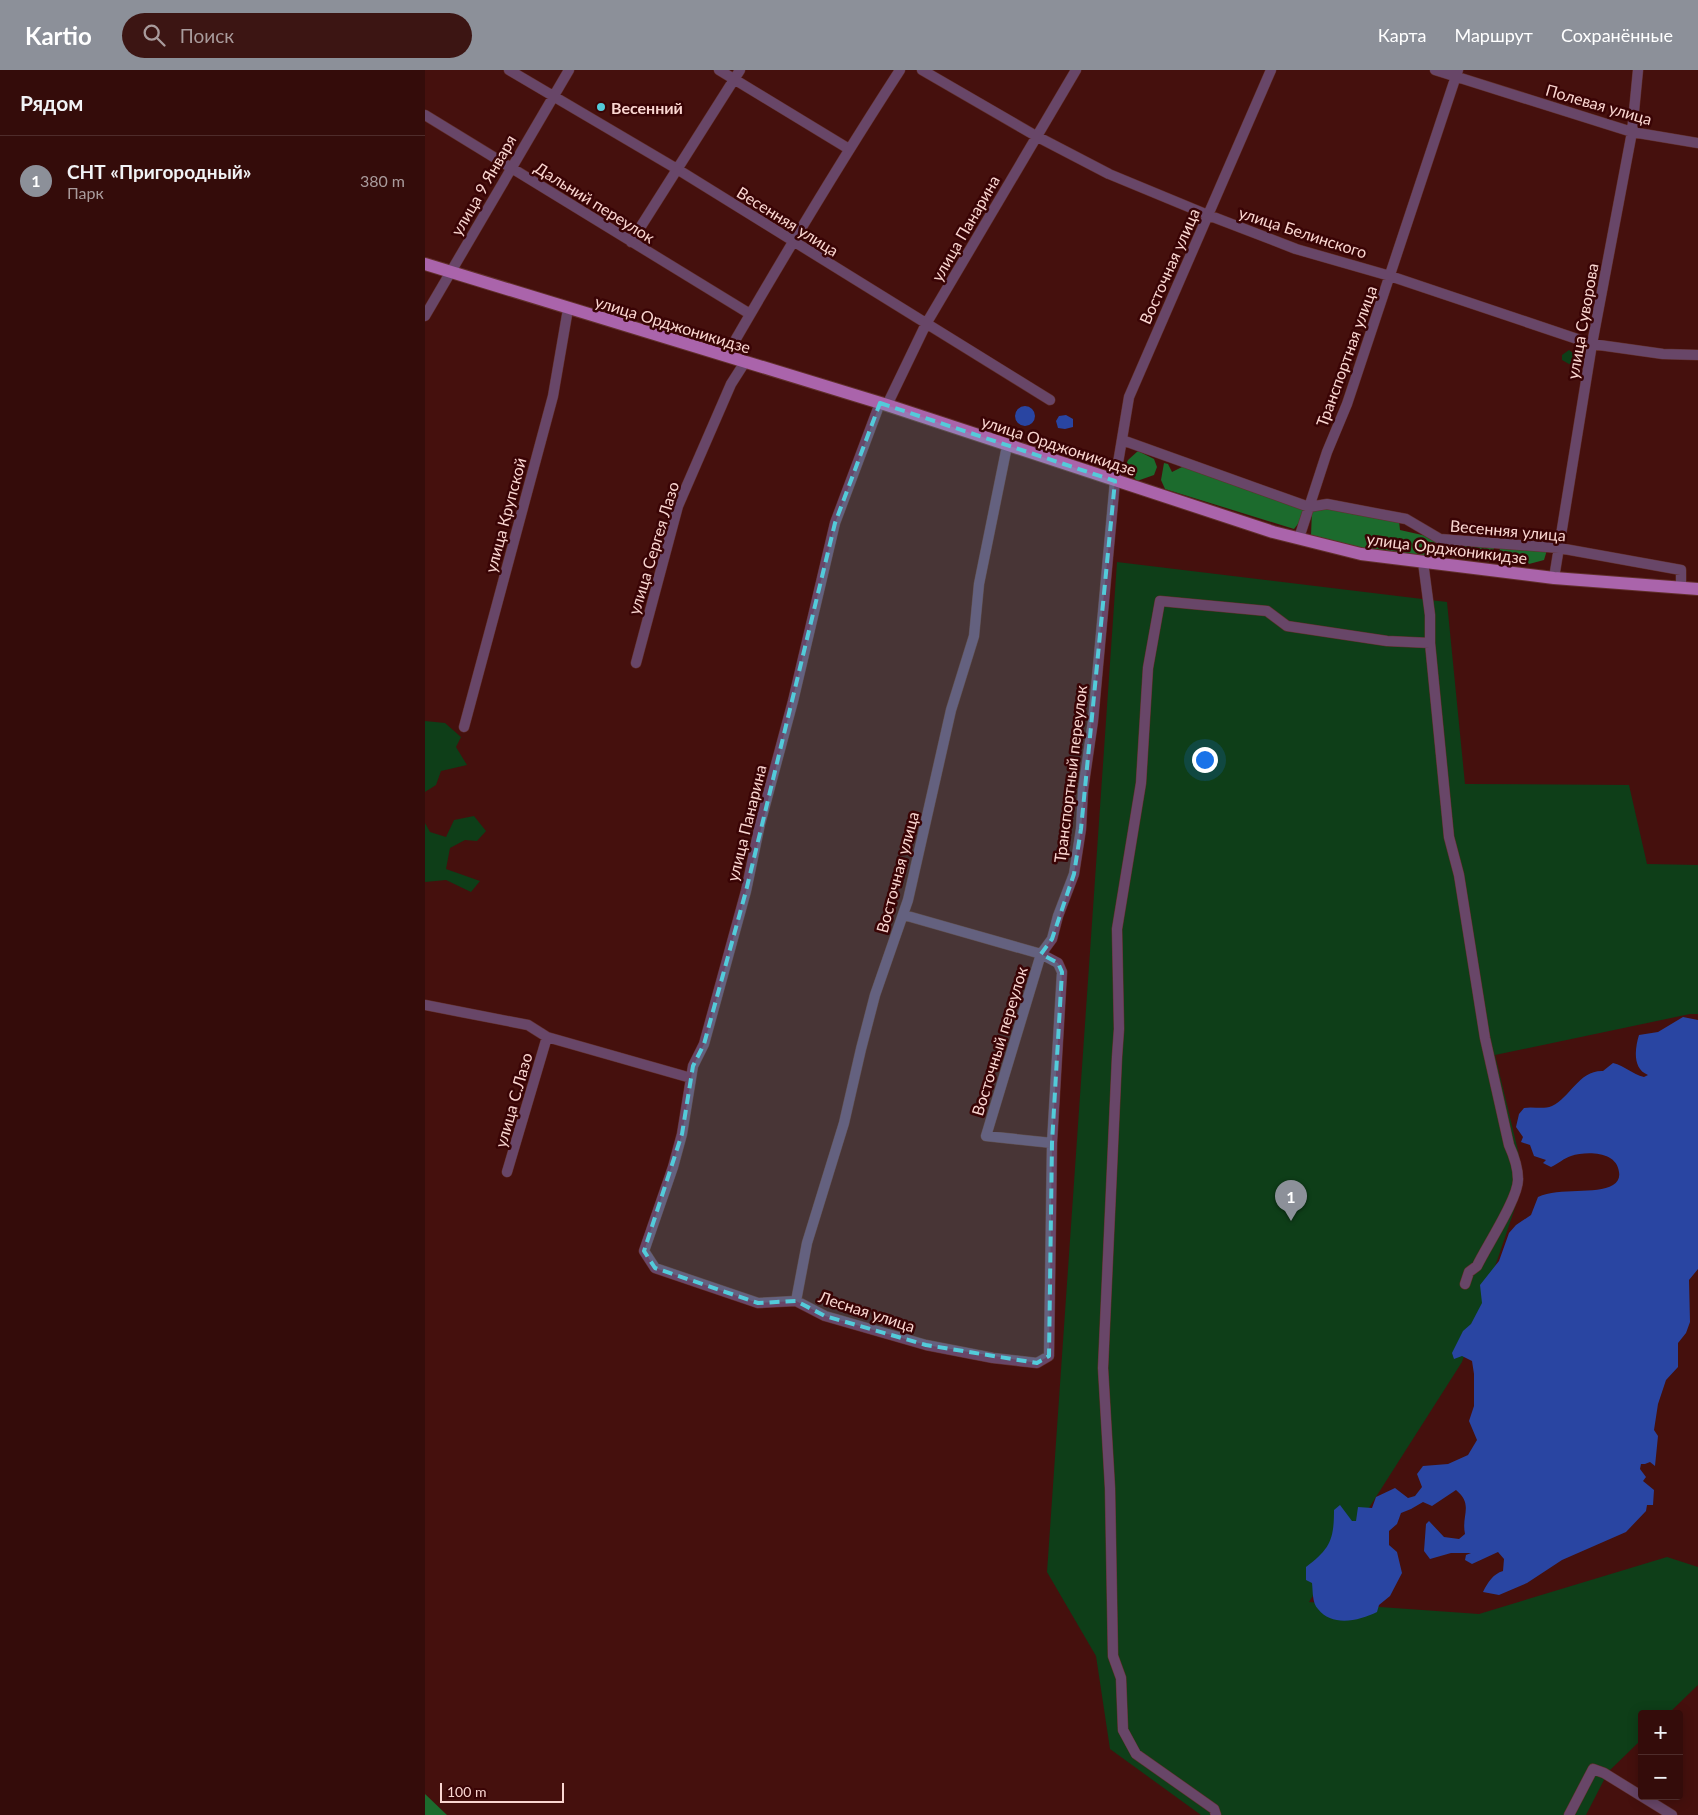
<!DOCTYPE html>
<html lang="ru">
<meta charset="utf-8">
<style>
:root{--surface:#340c0a;--page:#3c1513;--text:#f1f3f6;--muted:#a99b9c;--line:#4e2c2b;--accent:#8c9099}
body{margin:0;font-family:Lato,sans-serif;background:var(--page);color:var(--text)}
.controls{position:absolute;right:15px;bottom:15px;display:grid;overflow:hidden;border-radius:5px;box-shadow:0 2px 12px #0003}
.controls button{width:45px;height:45px;display:grid;place-items:center;padding:0;border:0;border-bottom:1px solid var(--line);background:var(--surface);color:var(--text);font:25px sans-serif}
.scale{position:absolute;left:15px;bottom:12px;width:124px;box-sizing:border-box;padding-left:5px;border:2px solid #fad6d1;border-top:0;font-size:14px;line-height:18px;white-space:nowrap;color:#fad6d1;-webkit-text-stroke:4px #390405;paint-order:stroke}
.you{position:absolute;left:779px;top:689px;width:18px;height:18px;margin:-12px;border:4px solid #fff;border-radius:50%;background:#1a73e8;box-shadow:0 0 0 8px #1a73e833}
.badge{display:grid;place-items:center;width:32px;height:32px;border-radius:50%;background:var(--accent);color:#fff;font-size:16px;font-weight:700}
.pin{position:absolute;translate:-50% -41px;filter:drop-shadow(0 1px 2px #0008)}
.pin::after{content:'';position:absolute;top:26px;width:18px;height:15px;background:inherit;clip-path:polygon(0 0,100% 0,50% 100%)}
.list{margin:0;padding:0;list-style:none}
h2{display:flex;justify-content:space-between;align-items:center;height:65px;margin:0;padding:0 20px;font-size:21px}
h2 small{font-size:16px;font-weight:400;color:var(--muted)}
.list li{display:grid;grid-template-columns:32px 1fr auto;gap:15px;align-items:center;box-sizing:border-box;height:90px;padding:0 20px;border-top:1px solid var(--line)}
.list b{display:block;font-size:19px;white-space:nowrap}
.list p{margin:0;font-size:16px;white-space:nowrap;color:var(--muted)}
.list em{font-size:16px;font-style:normal;color:var(--muted)}
.icon{flex:none;width:28px;height:28px;fill:none;stroke:currentColor;stroke-width:2;stroke-linecap:round;stroke-linejoin:round}
.map{position:relative;flex:none;width:1273px;height:1745px;overflow:hidden}
header{display:flex;align-items:center;gap:30px;box-sizing:border-box;height:70px;padding:0 25px;background:var(--accent);color:#fff}
header strong{font-size:24px}
nav{display:flex;gap:28px;margin-inline-start:auto;font-size:18px}
.search{width:350px;height:45px;background:var(--page);display:flex;align-items:center;gap:12px;box-sizing:border-box;padding:0 18px;border-radius:28px;color:var(--muted);font-size:19px}
main{display:flex}
aside{flex:1;background:var(--surface)}
.map>svg:first-child{display:block}
</style>
<header>
<strong>Kartio</strong>
<div class="search"><svg class="icon" aria-label="search" viewBox="0 0 24 24"><circle cx="10" cy="10" r="6"/><path d="M15 15l6 6"/></svg>Поиск</div>
<nav><a>Карта</a><a>Маршрут</a><a>Сохранённые</a></nav>
</header>
<main>
<aside>
<h2>Рядом<small></small></h2>
<ul class="list">
<li><span class="badge">1</span><div><b>СНТ «Пригородный»</b><p>Парк</p></div><em>380 m</em></li>
</ul>
</aside>
<div class="map">
<svg width="1273" height="1745" viewBox="0 0 1273 1745">
<rect width="100%" height="100%" fill="#45100d"/>
<path fill="#0e3e18" d="M1144,280L1153,287L1151,292L1144,294L1137,290V285Z
M692,492L1022,532L1040,714L1204,715L1222,794L1273,795V944H1265L1070,985L1095,1089L1097,1117L1074,1185L1037,1292L884,1532L1054,1544L1242,1487L1273,1497V1615L1243,1644H1217V1669L1183,1702L1161,1745H776L685,1679L671,1586L622,1502Z
M0,651L20,653L36,667L31,677L42,695L16,701L11,715L0,722Z
M49,746L61,761L52,771L40,770L25,778L21,799L55,811L46,822L21,810L0,812V753L5,762L21,767L29,750Z"/>
<path fill="#1c6b2d" d="M713,381L729,389L732,397L729,405L712,411L700,397L703,390Z
M739,393L743,394L747,402L761,395L880,438L876,450L869,459L740,419L736,410Z
M901,437L974,451L975,460L1006,467L1011,472L1001,486L945,480L886,465L887,441Z
M1019,473L1069,478L1068,492L1024,487L1019,481Z
M1075,477L1122,480L1119,490L1104,494L1098,486C1088,486 1083,492 1073,493Z
M0,1724L22,1745H0Z"/>
<path fill="#2945a2" d="M590 346a10 10 0 1 1 20 0a10 10 0 1 1-20 0Z
M641,345L648,349V357L640,359L633,358L631,351L634,346Z
M1258,947L1273,950V1199L1264,1210L1265,1252L1261,1263L1253,1273V1297L1241,1310L1233,1334L1229,1360L1233,1366L1230,1396L1225,1392L1220,1394H1216L1215,1399L1221,1407L1218,1411L1229,1420L1228,1435H1222L1221,1441L1201,1462L1137,1490L1102,1513L1074,1525L1058,1522C1063,1512 1068,1504 1078,1501L1079,1489L1073,1482L1047,1494L1040,1490L1041,1485L1046,1483H1026L1005,1489L999,1481L1001,1454L1004,1451L1019,1467L1034,1469L1040,1464C1036,1445 1049,1435 1031,1420L1007,1436L998,1432L986,1439L976,1443L972,1454L964,1461V1475L972,1482L977,1503L965,1526L954,1535L952,1542C934,1551 907,1557 893,1539C887,1533 888,1521 887,1513L881,1510V1497C905,1479 909,1470 909,1440L915,1435L927,1451H931L933,1437L947,1438L951,1427L970,1418L983,1428L990,1426L997,1417L992,1404L998,1396L1023,1394L1043,1385L1052,1370L1044,1351L1049,1336V1304L1047,1291L1037,1286L1029,1289L1027,1283L1038,1261L1046,1254L1057,1233L1055,1215L1074,1191L1084,1163L1091,1155L1106,1145L1113,1127C1135,1117 1171,1125 1188,1115C1193,1112 1195,1108 1194,1102C1192,1081 1161,1081 1146,1086C1139,1088 1133,1094 1126,1097L1118,1093L1121,1090L1109,1086L1105,1075L1096,1072L1098,1067L1091,1057L1094,1044L1099,1038C1109,1036 1117,1040 1127,1036C1146,1027 1154,1000 1178,1001L1188,993C1200,996 1207,1004 1219,1007L1223,1005C1207,999 1210,978 1214,965L1233,962Z"/>
<g fill="none" stroke-linecap="round" stroke-linejoin="round">
<defs>
<path id="minor" d="M84,0L252,99L625,330
M294,0L424,79
M497,0L611,66L684,104L783,145L871,179L965,206L1167,274L1238,284L1273,285
M1010,0L1207,62L1273,73
M0,45L325,244
M206,172L315,0
M0,246L144,0
M301,286C357,189 414,94 475,0
M455,333L410,453L368,631L335,754L321,821L279,974L268,996L257,1064L248,1097L219,1181L230,1198L333,1233L371,1231L400,1246L501,1275L568,1288L612,1293L624,1286L627,1073L561,1066L616,884L479,845
M462,335L501,254L651,0
M697,370L884,437L902,434L981,449L1015,469L1134,478L1256,500V518
M874,468L902,382L922,334L1033,0
M998,492L1005,545V573L1024,767L1034,805L1060,968L1084,1075C1089,1086 1093,1097 1093,1109C1094,1127 1061,1177 1052,1196L1044,1202L1040,1214
M1129,508L1167,274L1207,62L1213,0
M211,593L253,436L306,314L320,292
M39,657L128,326L143,239
M0,935L103,955L122,967L266,1008
M627,1073L637,902L633,893L616,884L627,869L633,846L649,804L656,759L658,720L668,651L690,411L704,327L846,0
M82,1102L122,967
M371,1231L382,1173L419,1053L436,979L450,925L483,830L526,640L549,566L554,514L582,376
M791,1745L789,1739L711,1684L698,1660L696,1608L688,1586L685,1418L678,1298L692,987L694,959L692,859L716,713L723,598L735,531L842,541L862,556L962,571L1005,573
M1144,1745L1168,1699L1179,1703L1247,1745"/>
<path id="major" d="M0,194L462,335L848,462L936,484L1129,508L1273,519"/>
</defs>
<use href="#minor" stroke="#62302c" stroke-width="11"/>
<use href="#major" stroke="#62302c" stroke-width="14"/>
<use href="#minor" stroke="#684668" stroke-width="10"/>
<use href="#major" stroke="#aa64ab" stroke-width="12"/>
</g>
<path fill="#53cbda" fill-opacity="0.2" stroke="#53cbda" stroke-width="4" stroke-dasharray="10 6" stroke-linejoin="round" d="M455,333L690,411L656,759L649,804L627,869L616,884L633,893L637,902L627,1073L624,1286L612,1293L501,1275L400,1246L371,1231L333,1233L230,1198L219,1181L257,1064L268,996L279,974L321,821L410,453Z"/>
<circle fill="#53cbda" stroke="#390405" stroke-width="2" cx="176" cy="37" r="5"/>
<g text-anchor="middle" dominant-baseline="central" stroke-width="5" stroke-linejoin="round" paint-order="stroke">
<g font-size="16" fill="#fad6d1" stroke="#390405">
<text transform="translate(1174 34) rotate(16)">Полевая улица</text>
<text transform="translate(58 115) rotate(-60)">улица 9 Января</text>
<text transform="translate(170 132) rotate(32)">Дальний переулок</text>
<text transform="translate(363 151) rotate(32)">Весенняя улица</text>
<text transform="translate(540 158) rotate(-60)">улица Панарина</text>
<text transform="translate(878 162) rotate(18)">улица Белинского</text>
<text transform="translate(744 196) rotate(-66)">Восточная улица</text>
<text transform="translate(1157 251) rotate(-80)">улица Суворова</text>
<text transform="translate(248 254) rotate(17)">улица Орджоникидзе</text>
<text transform="translate(921 286) rotate(-70)">Транспортная улица</text>
<text transform="translate(634 375) rotate(18)">улица Орджоникидзе</text>
<text transform="translate(80 445) rotate(-75)">улица Крупской</text>
<text transform="translate(1083 460) rotate(5)">Весенняя улица</text>
<text transform="translate(228 478) rotate(-73)">улица Сергея Лазо</text>
<text transform="translate(1022 478) rotate(7)">улица Орджоникидзе</text>
<text transform="translate(645 704) rotate(-83)">Транспортный переулок</text>
<text transform="translate(321 753) rotate(-76)">улица Панарина</text>
<text transform="translate(472 802) rotate(-75)">Восточная улица</text>
<text transform="translate(574 971) rotate(-73)">Восточный переулок</text>
<text transform="translate(88 1030) rotate(-74)">улица С.Лазо</text>
<text transform="translate(442 1241) rotate(18)">Лесная улица</text>
</g>
<g font-size="16" font-weight="bold" fill="#fad6d1" stroke="#390405" text-anchor="start">
<text x="186" y="37">Весенний</text>
</g>
</g>
</svg>
<div class="controls">
<button>+</button>
<button>−</button>
</div>
<div class="scale">100 m</div>
<div class="you"></div>
<div class="pin badge" style="left:866px;top:1151px">1</div>
</div>
</main>
